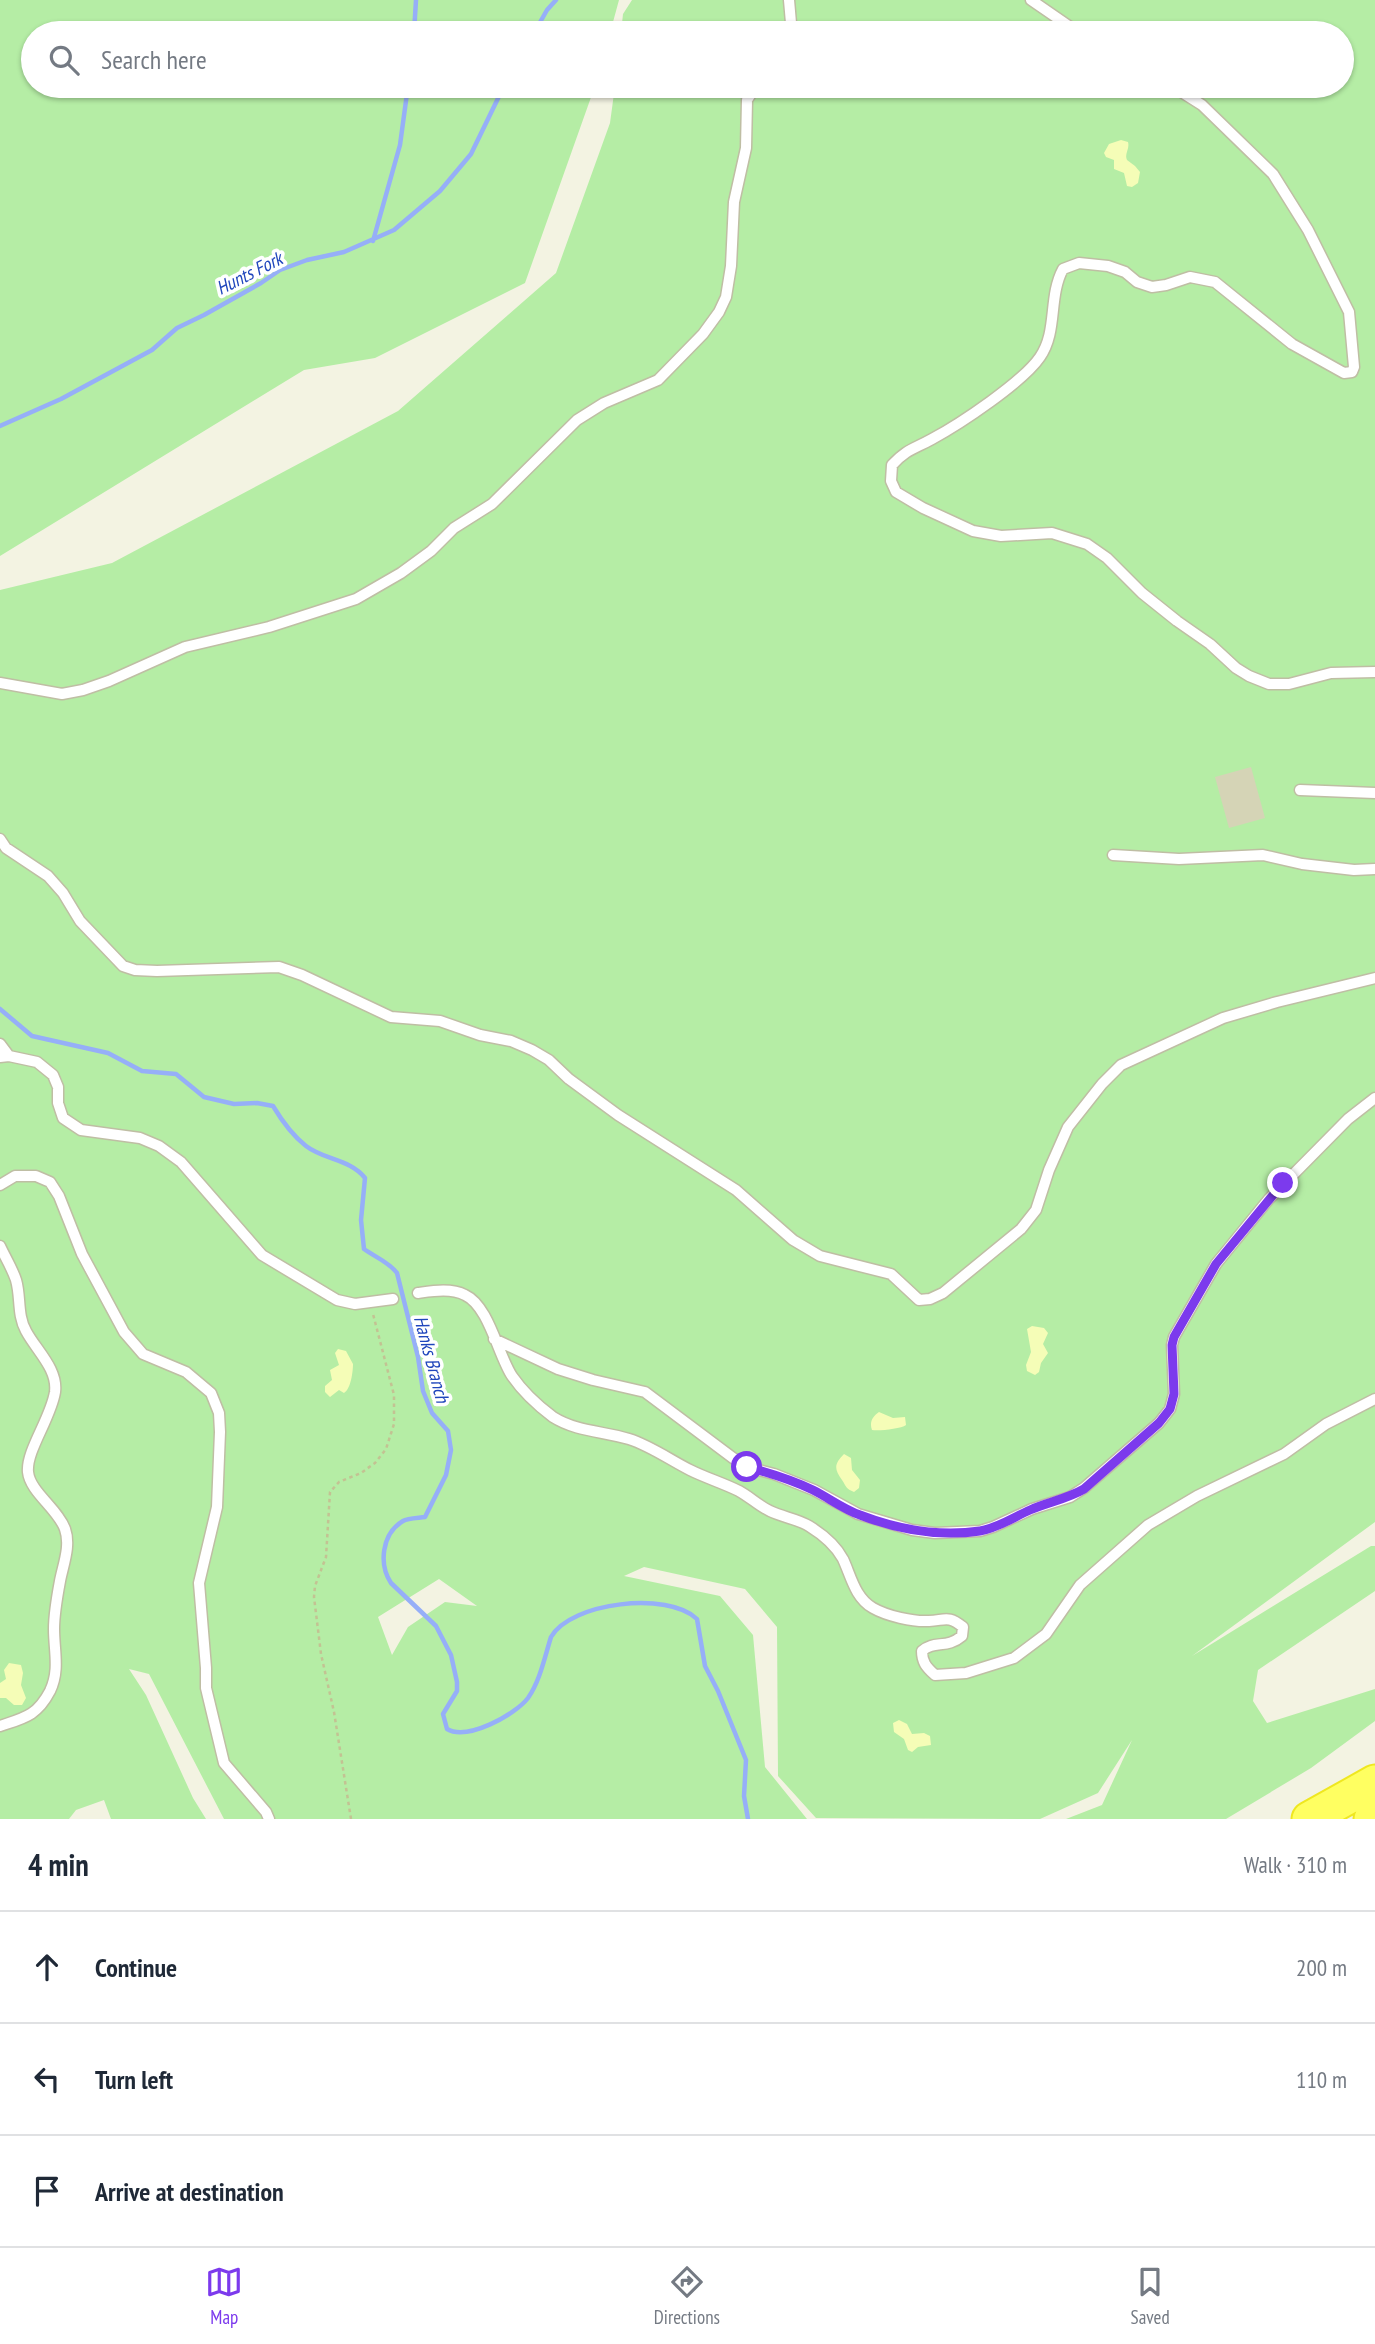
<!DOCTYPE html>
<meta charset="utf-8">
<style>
:root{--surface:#fff;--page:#f2f2f3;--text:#1f2937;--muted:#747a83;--line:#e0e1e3;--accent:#7c3aed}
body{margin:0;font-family:"PT Sans Narrow",sans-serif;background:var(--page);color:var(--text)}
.stop{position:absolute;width:21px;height:21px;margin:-16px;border:5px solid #7c3aed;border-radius:50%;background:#fff}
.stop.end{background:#7c3aed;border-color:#fff;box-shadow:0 2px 7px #0008}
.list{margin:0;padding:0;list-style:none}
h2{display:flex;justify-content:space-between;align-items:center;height:91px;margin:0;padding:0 28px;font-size:30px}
h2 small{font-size:23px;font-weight:400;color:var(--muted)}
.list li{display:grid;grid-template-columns:46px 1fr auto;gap:21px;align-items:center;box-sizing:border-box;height:112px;padding:0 28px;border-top:2px solid var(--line)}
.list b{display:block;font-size:26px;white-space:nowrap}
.list em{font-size:23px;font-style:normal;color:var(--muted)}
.icon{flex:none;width:38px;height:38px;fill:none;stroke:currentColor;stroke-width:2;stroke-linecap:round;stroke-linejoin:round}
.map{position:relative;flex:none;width:1375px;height:1819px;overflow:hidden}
.search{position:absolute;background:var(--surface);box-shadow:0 2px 5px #0004;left:21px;right:21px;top:21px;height:77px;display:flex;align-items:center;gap:18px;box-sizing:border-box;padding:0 24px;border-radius:38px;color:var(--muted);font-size:26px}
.sheet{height:427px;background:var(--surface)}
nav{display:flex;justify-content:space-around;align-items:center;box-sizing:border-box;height:98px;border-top:2px solid var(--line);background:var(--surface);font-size:19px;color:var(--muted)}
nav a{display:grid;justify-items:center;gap:4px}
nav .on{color:var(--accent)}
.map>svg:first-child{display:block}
</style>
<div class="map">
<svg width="1375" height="1819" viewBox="0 0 1375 1819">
<rect width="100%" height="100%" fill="#f3f3e2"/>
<path fill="#b5eda5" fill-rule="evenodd" d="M0,0H619L610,33H33V86H595L525,283L375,358L304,370L0,556Z
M632,0H1375V1522L1192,1656L1371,1546H1375V1591L1258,1670L1253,1701L1267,1723L1375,1689V1721L1311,1768L1226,1819H1066L1102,1805L1132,1740L1098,1793L1040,1819L816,1818L778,1776L777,1627L745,1589L644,1567L624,1576L720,1596L753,1635L765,1767L807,1819H224L149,1674L129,1669L146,1695L193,1798L206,1819H111L104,1800L76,1810L69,1819H0V590L112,563L398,411L556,273L610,123L615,86H1342V33H621L623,14ZM439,1579L477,1606L445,1602L408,1627L392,1655L378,1617Z"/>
<path fill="#f5fdb7" d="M1121,140L1128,142C1130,149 1124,154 1127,160L1135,166L1140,172L1138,183L1132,187L1127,186L1124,173L1114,169V160L1106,157L1104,153L1109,144Z
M1032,1326L1044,1328L1048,1333L1043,1344L1048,1353L1041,1363L1039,1372L1035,1375L1027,1371L1026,1365L1031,1352L1027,1329Z
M338,1349L346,1351L353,1364C353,1371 351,1389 344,1393L339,1390L330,1397L325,1392V1386L332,1380L330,1370L339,1365L335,1353Z
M879,1412L893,1418L905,1417L906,1425C901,1429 879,1431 872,1430C869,1422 873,1416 879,1412Z
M844,1454L851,1458L852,1470L860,1480L859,1488L854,1492C846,1489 846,1486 842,1480C834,1469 834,1464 844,1454Z
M9,1663L21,1665L23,1673L21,1685L26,1698L22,1705H14L6,1698H0V1683L6,1679L4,1670Z
M899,1720L907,1724L912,1734L924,1733L930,1736L931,1745L918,1747L912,1752L908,1750L904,1739L894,1732L893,1723Z"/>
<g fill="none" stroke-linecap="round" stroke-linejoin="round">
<path stroke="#96aff8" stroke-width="4.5" d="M414,33L416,0
M534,33L547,10L556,0
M373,241L400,145L408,86
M0,426L61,399L152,350L177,328L204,315L261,283L280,270L307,260L344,252L394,230L440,191L471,154L504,86
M0,1009L32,1036L108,1053L142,1071L176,1074L204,1097L234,1104L257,1103L273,1106C282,1121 292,1135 306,1146C324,1160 350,1159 365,1178L361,1220L364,1249C375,1257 389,1262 397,1273L418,1357L423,1391L432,1413L448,1431L451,1450L446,1475L425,1517C419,1518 408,1518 403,1521C381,1534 379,1565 391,1583L436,1626L451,1655L457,1682V1691L443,1714L447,1729C467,1741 515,1715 528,1698C540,1681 545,1656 551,1637C571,1602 668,1591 697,1619L705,1666L718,1691L746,1760L744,1796L748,1819"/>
</g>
<path fill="#d5d4b6" d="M1251,767L1265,818L1229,828L1215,777Z"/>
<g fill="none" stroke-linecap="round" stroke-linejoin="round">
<defs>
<path id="lane" d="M1031,0L1079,33
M788,33L791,23L789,0
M1172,86L1202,105L1273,174L1308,230L1349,312L1354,367L1352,372L1344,373L1292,344L1215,282L1190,277L1166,285L1152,287L1137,282L1125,272L1108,266L1079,263L1063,269C1048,297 1058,331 1040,357C1023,382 960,424 932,439C914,449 907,449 892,465L891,481L896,492L923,508L973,531L1001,536L1052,533L1087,544L1107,558L1142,593L1177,621L1210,644L1236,668L1249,676L1269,684H1289L1331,673L1375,672
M0,683L62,694L83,690L109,681L185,647L269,627L356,599L401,573L431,551L454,528L492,504L577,420L604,403L658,380L703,334L719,312L726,297L731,266L734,202L746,148L747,100L756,86
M1300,790L1375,793
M0,839L6,848L48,876L63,893L80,921L123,966L135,970L157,971L279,967L302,975L391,1017L440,1021L480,1035L511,1041L532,1050L549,1060L569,1079L618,1115L736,1190L793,1240L820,1256L891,1274L919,1300L930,1299L943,1293L1021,1229L1036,1210L1049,1170L1068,1127L1102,1084L1121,1065L1223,1018L1277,1002L1375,978
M1113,855L1179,859L1263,855L1302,864L1354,870L1375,869
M0,1044L9,1056
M0,1057L9,1056L37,1062L53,1075L58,1087V1103L63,1118L81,1130L140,1138L159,1146L181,1162L262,1255L337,1300L355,1304L393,1299
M0,1185L15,1176H36L50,1182L59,1196L82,1254L124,1332L143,1354L186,1372L211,1393L219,1413L220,1432L217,1507L199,1583L206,1668V1688L224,1763L266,1812L269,1819
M0,1246C5,1257 12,1268 16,1280C21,1297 17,1315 26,1331C36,1350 58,1369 55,1392C51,1418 26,1451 28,1472C30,1492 58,1509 65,1529C71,1546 63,1565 60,1581C57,1597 54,1613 54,1629C54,1651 60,1670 50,1691C37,1716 24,1718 0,1726
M418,1293C433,1291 451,1288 465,1295C489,1306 498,1355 512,1376C523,1392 537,1405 553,1417C577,1432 603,1431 629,1439C651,1446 670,1460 690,1470C706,1478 723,1483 739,1491C750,1497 759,1506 770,1511C782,1517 798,1519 809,1526C822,1534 836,1546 843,1559C851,1576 855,1598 873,1608C887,1616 913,1622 929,1621C946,1620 948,1615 963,1627L962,1636C947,1649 934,1640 922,1651C922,1662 926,1667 935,1675L966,1673L1014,1658L1046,1634L1080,1585L1148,1525L1197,1496L1284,1454L1326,1424L1375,1399
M494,1339L558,1369L593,1380L645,1392L733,1458L747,1467L774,1474L814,1490L858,1514L912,1530L935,1533L980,1531L993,1527L1032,1509L1070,1497L1084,1488L1159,1423L1170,1409L1174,1394L1172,1345L1174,1337L1216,1264L1269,1199L1348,1119L1375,1098"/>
<path id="highway" d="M1309,1819L1375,1782
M1371,1819L1375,1817"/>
</defs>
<use href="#lane" stroke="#bfbea4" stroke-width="13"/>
<use href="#highway" stroke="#efe720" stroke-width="37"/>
<path stroke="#c3c293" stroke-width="2.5" stroke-dasharray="3.5 3.5" stroke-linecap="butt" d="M351,1819L334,1712L321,1654L314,1597L315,1586L326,1557L330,1492L339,1482L361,1473L375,1463L386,1449L394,1424V1395L373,1314"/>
<use href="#lane" stroke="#fff" stroke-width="10"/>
<use href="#highway" stroke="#ffff61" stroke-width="33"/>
</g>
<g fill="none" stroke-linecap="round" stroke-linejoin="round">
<path stroke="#7c3aed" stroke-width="9" d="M747,1467C770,1473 792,1480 813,1490C829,1498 843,1509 860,1515C899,1530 939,1537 980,1531C998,1528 1014,1517 1030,1510C1048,1502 1067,1499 1084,1489L1159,1423L1170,1409L1174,1394L1172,1345L1174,1337L1216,1264L1283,1183"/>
</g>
<g text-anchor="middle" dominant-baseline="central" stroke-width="7" stroke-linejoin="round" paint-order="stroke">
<g font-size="19" font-style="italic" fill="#2046bc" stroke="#fff">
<text transform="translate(249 273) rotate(-27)">Hunts Fork</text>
<text transform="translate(432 1359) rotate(75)">Hanks Branch</text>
</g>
</g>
</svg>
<div class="stop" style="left:747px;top:1467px"></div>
<div class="stop end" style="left:1283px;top:1183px"></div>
<div class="search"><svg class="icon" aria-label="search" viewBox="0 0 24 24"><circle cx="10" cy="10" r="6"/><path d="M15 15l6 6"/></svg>Search here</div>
</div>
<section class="sheet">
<h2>4 min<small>Walk · 310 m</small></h2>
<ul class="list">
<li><svg class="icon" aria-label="ahead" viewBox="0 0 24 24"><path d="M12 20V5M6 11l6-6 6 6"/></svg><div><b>Continue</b></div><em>200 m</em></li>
<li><svg class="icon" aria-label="left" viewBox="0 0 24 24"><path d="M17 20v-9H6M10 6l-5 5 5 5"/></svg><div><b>Turn left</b></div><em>110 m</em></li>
<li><svg class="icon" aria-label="arrive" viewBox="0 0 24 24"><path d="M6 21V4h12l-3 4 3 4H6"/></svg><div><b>Arrive at destination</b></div></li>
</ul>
</section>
<nav>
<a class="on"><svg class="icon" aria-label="map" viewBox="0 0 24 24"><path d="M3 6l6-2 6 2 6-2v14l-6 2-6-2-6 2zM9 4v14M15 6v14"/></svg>Map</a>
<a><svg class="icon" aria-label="directions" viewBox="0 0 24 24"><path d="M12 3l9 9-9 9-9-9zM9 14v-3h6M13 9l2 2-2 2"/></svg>Directions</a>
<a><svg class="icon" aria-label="saved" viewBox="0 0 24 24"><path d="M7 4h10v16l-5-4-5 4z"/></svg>Saved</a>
</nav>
